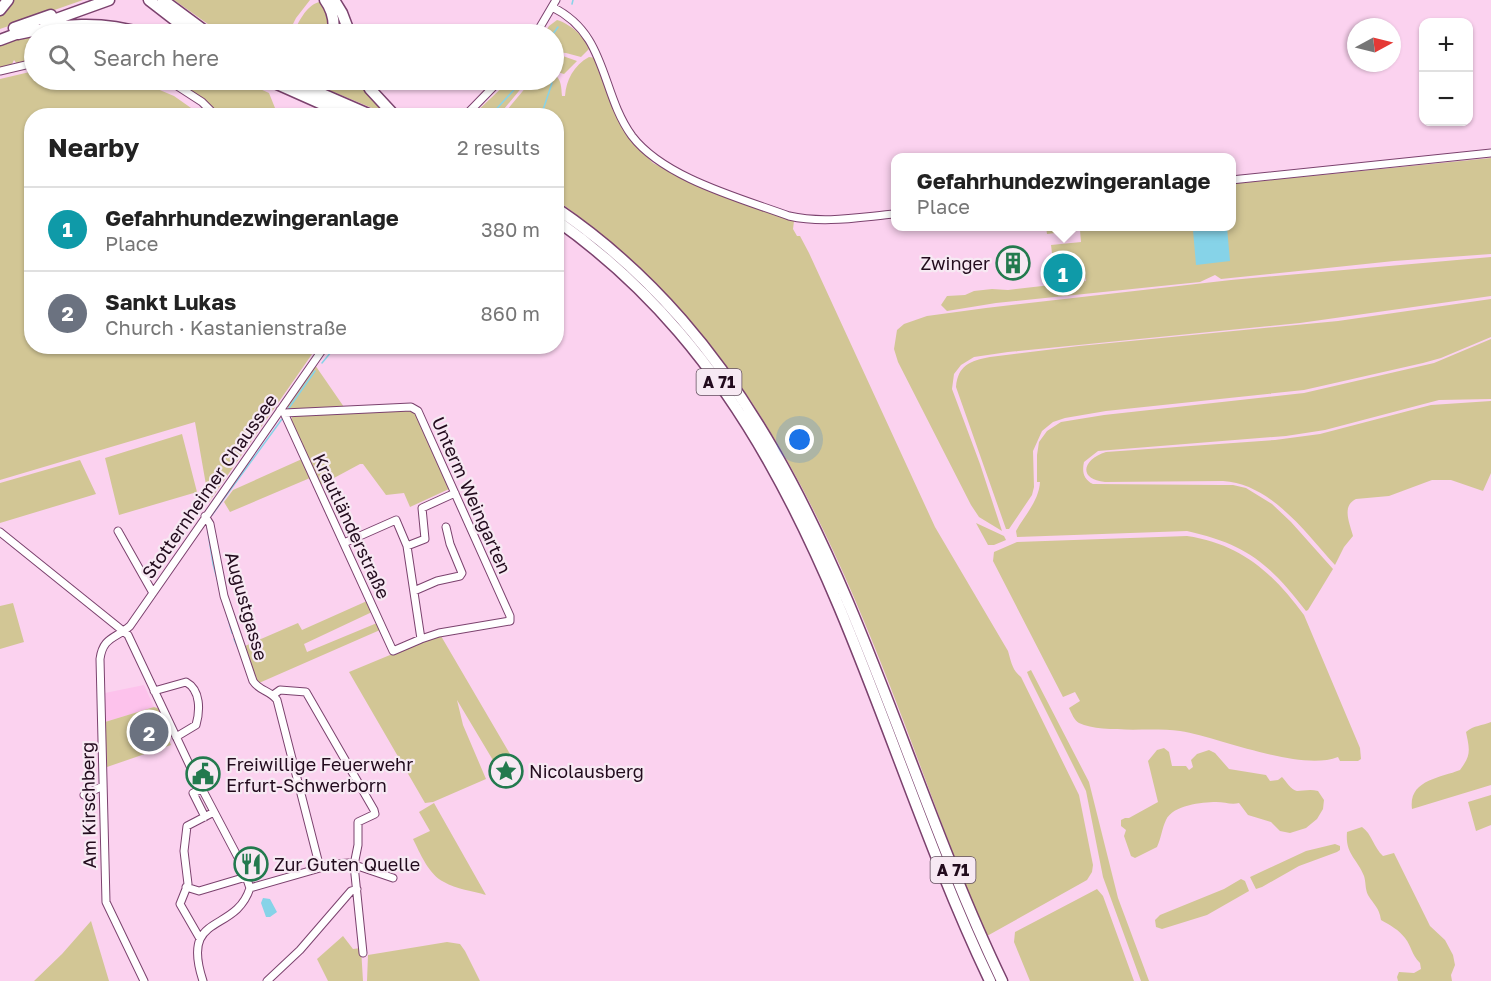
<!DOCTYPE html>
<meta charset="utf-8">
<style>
:root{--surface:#fff;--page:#f2f2f2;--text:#222;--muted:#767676;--line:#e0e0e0;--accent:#237a4e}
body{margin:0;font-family:"Golos Text",sans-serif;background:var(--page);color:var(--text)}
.controls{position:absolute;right:18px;top:18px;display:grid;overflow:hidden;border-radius:12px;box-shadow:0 2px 4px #0004}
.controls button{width:54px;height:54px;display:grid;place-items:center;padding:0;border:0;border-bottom:2px solid var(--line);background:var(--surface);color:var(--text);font:30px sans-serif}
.compass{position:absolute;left:1347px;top:18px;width:54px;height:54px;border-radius:50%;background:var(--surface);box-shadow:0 2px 4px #0004;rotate:83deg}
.you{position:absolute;left:800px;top:440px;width:21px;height:21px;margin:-15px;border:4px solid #fff;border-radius:50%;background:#1a73e8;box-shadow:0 0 0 9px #1a73e833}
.badge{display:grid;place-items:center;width:39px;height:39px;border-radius:50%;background:var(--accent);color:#fff;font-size:20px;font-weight:700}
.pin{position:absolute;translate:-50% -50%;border:3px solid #fff;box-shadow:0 2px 6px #0006}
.popup{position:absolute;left:891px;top:153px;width:345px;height:78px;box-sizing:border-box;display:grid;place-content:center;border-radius:12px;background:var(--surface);filter:drop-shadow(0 2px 4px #0005);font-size:20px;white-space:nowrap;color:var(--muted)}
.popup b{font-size:22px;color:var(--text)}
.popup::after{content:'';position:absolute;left:50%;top:100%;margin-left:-12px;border:12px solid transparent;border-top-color:var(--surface)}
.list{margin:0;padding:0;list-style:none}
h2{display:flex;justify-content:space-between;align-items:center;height:78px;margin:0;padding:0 24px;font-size:26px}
h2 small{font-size:20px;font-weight:400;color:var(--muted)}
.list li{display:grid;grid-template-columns:39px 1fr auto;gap:18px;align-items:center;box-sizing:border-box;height:84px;padding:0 24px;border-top:2px solid var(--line)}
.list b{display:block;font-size:22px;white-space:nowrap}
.list p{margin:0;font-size:20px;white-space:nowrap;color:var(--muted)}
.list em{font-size:20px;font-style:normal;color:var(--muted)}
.icon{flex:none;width:33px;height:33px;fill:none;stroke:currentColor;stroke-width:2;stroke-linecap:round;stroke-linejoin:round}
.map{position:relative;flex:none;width:1491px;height:981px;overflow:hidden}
.search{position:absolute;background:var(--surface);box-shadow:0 2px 4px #0004;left:24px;top:24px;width:540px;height:66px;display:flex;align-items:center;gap:15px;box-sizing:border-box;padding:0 21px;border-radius:33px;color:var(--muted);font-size:22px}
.panel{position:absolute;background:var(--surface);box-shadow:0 2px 4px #0004;left:24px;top:108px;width:540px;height:246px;border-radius:24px}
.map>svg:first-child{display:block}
</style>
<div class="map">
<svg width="1491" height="981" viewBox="0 0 1491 981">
<rect width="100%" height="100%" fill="#fbd2ef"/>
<path fill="#fdc2ec" d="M144,685L154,707L105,722V693Z"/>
<path fill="#d2c695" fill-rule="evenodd" d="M11,0H83L0,29V14Z
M174,0H310L296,18L288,34H222Z
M319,2L325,4L330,34H292C299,23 305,6 319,2Z
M557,20C570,24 585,36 589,49L581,57L566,53L554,52V34H544L549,26Z
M95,28L135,34H34V60L17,64L14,60L11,66L0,69V44L34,33Z
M560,55L577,61L564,74L554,71V56Z
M589,57L596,58L621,125L631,140L653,163L699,186L794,221L793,229L797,236H800L809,253L935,527L1008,651C1011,661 1012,670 1021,677L1079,795L1093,865L1092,872L1087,880L987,936C951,854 923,770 890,686C831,534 760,379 638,266C612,242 585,221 557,200L556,116H502L532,80H554V74C562,80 561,87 562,96H565C566,80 574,65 589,57Z
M34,71V80H136L174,96L201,115L32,116V346L317,347L209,502L195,422L0,480V79Z
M174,80H240L269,93L275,108L294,115H221L210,105Z
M305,80H359L380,109L372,108Z
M510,80H528L499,115H473Z
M1491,158V254L1394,261L1221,279L1215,275L1200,282L996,303L947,311L941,305L947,296L965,295L974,291L992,289L1008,290L1086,281L1084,270H1054L1051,245L1081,242L1080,230L1047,234L1046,227L1231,226V184Z
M1491,257V296L1300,323L1008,352L974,357L961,365L954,374L952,389L980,464L1002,531L979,517L971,505L898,362L894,349L897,330L904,324L927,316L986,308L1231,280Z
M1491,299V337L1441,358L1423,363L1304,390L1106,411L1065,418L1053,422L1042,431L1033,451L1034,487L1032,495L1009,529H1006L956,387C958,365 970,361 990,357L1079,346L1338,321Z
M1491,339V399L1439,400L1325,430L1286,436L1098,451L1084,462C1082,471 1083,479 1093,484L1220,485H1233L1246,488L1272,504L1291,522L1333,569L1308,610L1306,611C1270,564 1246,544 1187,531L1017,537L1016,531C1024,516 1039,501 1040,482H1037V455L1039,442L1047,431L1061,422L1104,415L1304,393L1434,363Z
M315,365L344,407L288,409V403Z
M1491,401V473L1483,491L1451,480H1432L1389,496L1356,499C1341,506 1350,524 1353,536L1344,547L1335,565C1305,532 1271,484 1223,481L1105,482C1077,479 1083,459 1106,452L1275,440L1320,434L1431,405Z
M409,411L414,412L418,416L449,489L410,507L404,493L386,495L363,464H360L321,485L291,420L293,415Z
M182,434L197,492L119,515L105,458Z
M302,459L310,478L230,512L224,502L233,490Z
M80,460L96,494L0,523V483Z
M976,523L1004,536L1006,540L994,545H988Z
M1187,536C1241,544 1273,573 1304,615L1360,748L1361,759L1358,761H1340L1338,757C1300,772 1222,738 1180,731C1153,727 1102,734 1079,723C1074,720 1072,714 1069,708L1080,701L1075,692L1063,697L993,561L994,552L1017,542Z
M367,601L372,612L304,644L307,652L377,623L380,630L259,683L255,677L245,646L298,623L302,630Z
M13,603L24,642L0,649V606Z
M441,636L517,766L500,772L457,700L463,725L486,779L433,802L425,803L349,672L431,638Z
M1031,670L1089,782L1118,898L1149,981H1141L1103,877L1086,791L1029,677L1027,672Z
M154,707L160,709L166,721L163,727L171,745L107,767L105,722ZM150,720L156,741L148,743L143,722Z
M1491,722V785L1412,809C1408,780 1440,778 1460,770C1471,755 1470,751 1466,732C1474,725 1482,726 1491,722Z
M1164,748L1169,752L1172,766H1186L1189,770L1193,767L1191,760L1197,754L1209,750L1215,753L1229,769L1266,775L1270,781L1278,780L1282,777C1286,781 1291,790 1297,791C1303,791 1310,789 1318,791L1324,800L1323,809L1317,819L1306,828L1290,833L1280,831L1271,822L1248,815L1239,803C1231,805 1225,802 1216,802C1202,802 1173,805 1166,820C1162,828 1161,839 1157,847L1135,858L1131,856L1124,836L1126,830L1121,826V820L1125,818H1129L1158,802L1148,761L1157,750Z
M1491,795V825L1476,831L1468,802Z
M434,803L486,895C473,891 456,889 444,882C429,875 420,853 413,839L430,831L419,812Z
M1362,827C1372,834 1374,848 1383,856L1394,853L1430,926L1445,940L1453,955L1455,965L1451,975L1452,981H1398L1397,977L1399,972L1414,973L1421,969L1420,963C1411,954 1412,947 1405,938C1399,930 1390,925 1381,920C1379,907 1374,905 1368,895C1365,889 1366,882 1364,876C1357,858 1345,854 1347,832Z
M1335,844L1340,846V850L1337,852L1299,866L1262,887L1256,889L1250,877L1306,851Z
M1241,879L1245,881L1249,891L1207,915L1162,929L1156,927L1155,920L1160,915L1224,889Z
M1097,889L1103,896L1134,981H1030L1014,942L1015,932Z
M91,921L109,981H34L62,954Z
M343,936L353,949L361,948L363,981H328L317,959Z
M447,942L460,944L465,951L480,981H367L368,955Z"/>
<path fill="#86d3e8" d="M1227,227L1230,261L1196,265L1193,230Z
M263,898L270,899L277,912L270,917H266L261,903Z"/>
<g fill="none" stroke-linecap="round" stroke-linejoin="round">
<path stroke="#86d3e8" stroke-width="1.5" d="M572,4L573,0
M553,34L558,27
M490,116L523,80
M541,116L552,83
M322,363L336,346
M289,408L315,371
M212,515L282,419
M207,526L213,564L232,633
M234,639L238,648"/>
<defs>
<path id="minor" d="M552,7C608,34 600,92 632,136C664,178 740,198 789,216C824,224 860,217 895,214
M536,34L556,0
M0,71L34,63
M168,80L202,102L216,116
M465,116L500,80
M1231,180L1491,153
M280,410L284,413L411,407L418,411L510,616V621L439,633L421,639L393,651L284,413
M205,516L210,524L224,596L253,681C259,691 270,690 277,700L320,868
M118,531L153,593
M0,532L128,635L190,766L242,865L250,888
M344,543L396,520L407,546L421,639
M407,546L425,539L422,508L455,493
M414,591L437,581L460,576L462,573L450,544L446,527
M154,691L186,682C201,690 200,711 196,725L176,737
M273,695L280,690L306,692L374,810L375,814L358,822V845L354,865L363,953
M202,789L193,793L205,817
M84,795L103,786
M186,887L199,891L246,877
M250,888L334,864L349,863L393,878
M199,937L180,904L188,884L184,851L187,826L214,812
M144,981L106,902L100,659C103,637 115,639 130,626L325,346
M203,981C180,911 235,935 250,888
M267,981L300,950L351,891L357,889"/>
<path id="highway" d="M149,0L193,34
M163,0L209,34
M325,0C333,11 335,22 333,34
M334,0L342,13L350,34
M0,10L8,0
M45,23L109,0
M14,28L51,15
M18,34C63,24 100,20 145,34
M0,40L24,31
M268,80L349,116
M290,80L373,116
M365,80L370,89L395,116
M556,208C821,387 873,713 1002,981
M556,220C816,403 862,713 990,981"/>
</defs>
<use href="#minor" stroke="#7b426e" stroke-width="9"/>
<use href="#highway" stroke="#7b426e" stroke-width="13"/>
<use href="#minor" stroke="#fff" stroke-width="7"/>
<use href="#highway" stroke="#fff" stroke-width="10"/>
</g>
<defs>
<symbol id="building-ring" viewBox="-11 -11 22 22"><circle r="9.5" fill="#f7e9f3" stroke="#237a4e" stroke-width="1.5"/><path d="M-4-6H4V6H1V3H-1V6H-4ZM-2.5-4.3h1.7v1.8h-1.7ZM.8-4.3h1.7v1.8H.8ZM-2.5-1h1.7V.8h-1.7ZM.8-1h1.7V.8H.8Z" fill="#237a4e"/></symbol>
<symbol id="sight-ring" viewBox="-11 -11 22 22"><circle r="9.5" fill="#f7e9f3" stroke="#237a4e" stroke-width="1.5"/><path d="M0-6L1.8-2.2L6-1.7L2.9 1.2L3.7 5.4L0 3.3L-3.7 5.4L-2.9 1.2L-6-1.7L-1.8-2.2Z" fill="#237a4e"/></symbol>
<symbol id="civic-ring" viewBox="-11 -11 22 22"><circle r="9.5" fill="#f7e9f3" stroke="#237a4e" stroke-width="1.5"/><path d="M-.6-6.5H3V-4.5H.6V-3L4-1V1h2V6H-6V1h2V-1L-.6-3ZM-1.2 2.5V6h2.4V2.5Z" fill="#237a4e"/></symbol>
<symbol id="restaurant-ring" viewBox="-11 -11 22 22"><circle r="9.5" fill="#f7e9f3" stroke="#237a4e" stroke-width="1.5"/><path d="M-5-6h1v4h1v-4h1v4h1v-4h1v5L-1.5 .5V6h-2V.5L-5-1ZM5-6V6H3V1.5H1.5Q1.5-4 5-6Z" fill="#237a4e"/></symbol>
</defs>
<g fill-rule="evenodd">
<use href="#building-ring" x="994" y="244" width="38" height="38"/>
<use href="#sight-ring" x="487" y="752" width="38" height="38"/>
<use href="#civic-ring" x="184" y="755" width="38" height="38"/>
<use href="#restaurant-ring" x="232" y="845" width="38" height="38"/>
</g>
<g text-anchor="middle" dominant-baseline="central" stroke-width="4.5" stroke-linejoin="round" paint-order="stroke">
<g fill="#f7e9f3" stroke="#624e5d" stroke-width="1.5">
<rect x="696.5" y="369" width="45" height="26" rx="4.5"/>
<rect x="930.5" y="857" width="45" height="26" rx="4.5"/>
</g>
<g font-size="16" font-weight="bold" fill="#220b1d">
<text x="719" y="382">A 71</text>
<text x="953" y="870">A 71</text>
</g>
<g font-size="18" fill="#220b1d" stroke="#f7e9f3" text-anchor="start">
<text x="990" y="263" text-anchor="end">Zwinger</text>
<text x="226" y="764">Freiwillige Feuerwehr<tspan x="226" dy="21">Erfurt-Schwerborn</tspan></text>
<text x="529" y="771">Nicolausberg</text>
<text x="274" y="864">Zur Guten Quelle</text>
</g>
<g font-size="18" fill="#220b1d" stroke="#f7e9f3">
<text transform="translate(209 486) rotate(-55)">Stotternheimer Chaussee</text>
<text transform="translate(472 495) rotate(66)">Unterm Weingarten</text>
<text transform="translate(352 526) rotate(65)">Krautländerstraße</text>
<text transform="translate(247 606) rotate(74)">Augustgasse</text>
<text transform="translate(88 805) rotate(-91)">Am Kirschberg</text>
</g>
</g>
</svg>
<div class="controls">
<button>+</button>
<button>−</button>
</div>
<svg class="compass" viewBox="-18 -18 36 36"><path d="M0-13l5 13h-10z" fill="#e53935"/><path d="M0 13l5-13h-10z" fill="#767676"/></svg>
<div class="you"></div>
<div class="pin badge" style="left:1063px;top:273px;background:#0f9aa8">1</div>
<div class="popup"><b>Gefahrhundezwingeranlage</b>Place</div>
<div class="pin badge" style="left:149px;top:732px;background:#6b7280">2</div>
<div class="search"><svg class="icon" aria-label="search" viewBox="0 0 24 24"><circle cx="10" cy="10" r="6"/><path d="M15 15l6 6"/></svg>Search here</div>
<section class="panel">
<h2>Nearby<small>2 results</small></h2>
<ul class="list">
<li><span class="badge" style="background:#0f9aa8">1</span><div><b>Gefahrhundezwingeranlage</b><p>Place</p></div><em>380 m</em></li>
<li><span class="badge" style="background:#6b7280">2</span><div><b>Sankt Lukas</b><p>Church · Kastanienstraße</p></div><em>860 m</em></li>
</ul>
</section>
</div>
